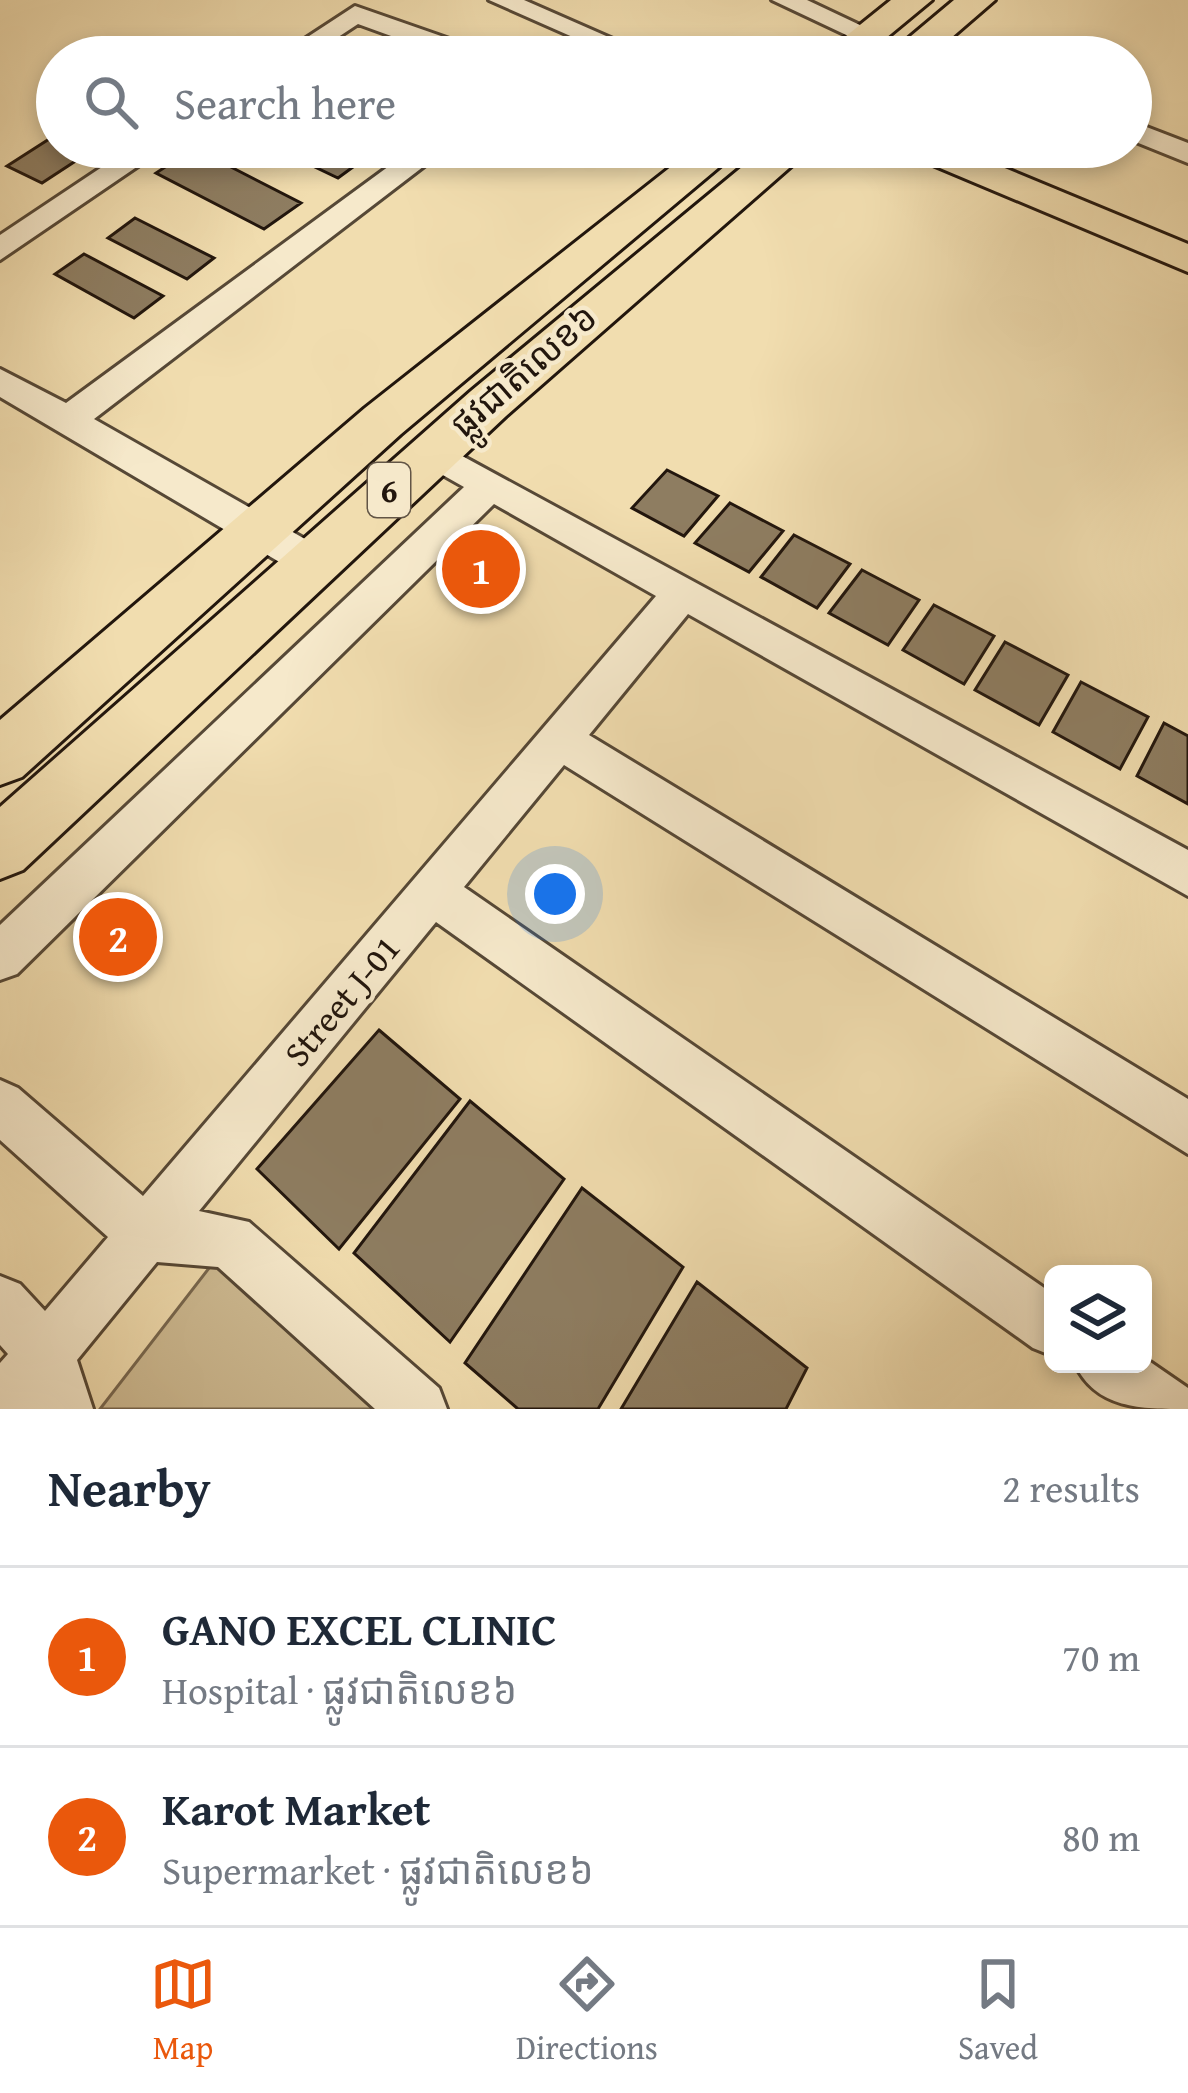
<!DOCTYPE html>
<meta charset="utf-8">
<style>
:root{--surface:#fff;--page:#f6f6f7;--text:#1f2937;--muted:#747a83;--line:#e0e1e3;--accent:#ea580c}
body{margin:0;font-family:"Gentium Book Plus","Noto Sans Khmer",serif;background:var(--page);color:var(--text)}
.controls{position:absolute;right:36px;bottom:36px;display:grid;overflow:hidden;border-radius:18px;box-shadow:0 6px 18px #0003}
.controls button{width:108px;height:108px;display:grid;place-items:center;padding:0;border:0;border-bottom:3px solid var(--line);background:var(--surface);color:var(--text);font:60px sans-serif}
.you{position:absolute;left:555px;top:894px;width:42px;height:42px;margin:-30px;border:9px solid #fff;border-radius:50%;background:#1a73e8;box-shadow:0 0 0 18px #1a73e833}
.badge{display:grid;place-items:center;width:78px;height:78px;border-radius:50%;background:var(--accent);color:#fff;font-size:39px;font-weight:700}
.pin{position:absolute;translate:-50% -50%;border:6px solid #fff;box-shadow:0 3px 12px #0006}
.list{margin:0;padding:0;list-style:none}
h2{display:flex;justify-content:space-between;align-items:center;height:156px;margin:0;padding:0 48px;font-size:51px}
h2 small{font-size:39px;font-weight:400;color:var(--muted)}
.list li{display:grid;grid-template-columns:78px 1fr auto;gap:36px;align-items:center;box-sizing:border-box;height:180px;padding:0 48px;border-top:3px solid var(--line)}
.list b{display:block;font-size:45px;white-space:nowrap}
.list p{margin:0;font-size:39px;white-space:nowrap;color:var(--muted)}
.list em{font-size:39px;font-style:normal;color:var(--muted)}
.icon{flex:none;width:66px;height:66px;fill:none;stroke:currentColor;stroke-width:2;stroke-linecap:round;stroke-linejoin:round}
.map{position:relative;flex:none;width:1188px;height:1409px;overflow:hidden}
.search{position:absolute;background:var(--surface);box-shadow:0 6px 18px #0003;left:36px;right:36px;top:36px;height:132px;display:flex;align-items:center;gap:30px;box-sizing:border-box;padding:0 42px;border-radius:66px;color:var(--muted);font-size:45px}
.sheet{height:516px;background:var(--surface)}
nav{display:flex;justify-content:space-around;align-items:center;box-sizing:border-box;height:168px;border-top:3px solid var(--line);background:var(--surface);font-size:33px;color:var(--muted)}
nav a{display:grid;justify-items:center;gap:6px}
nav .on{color:var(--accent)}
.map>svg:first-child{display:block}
</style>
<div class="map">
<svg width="1188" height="1409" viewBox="0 0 1188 1409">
<rect width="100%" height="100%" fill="#f1ddaf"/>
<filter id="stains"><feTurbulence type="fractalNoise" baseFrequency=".00167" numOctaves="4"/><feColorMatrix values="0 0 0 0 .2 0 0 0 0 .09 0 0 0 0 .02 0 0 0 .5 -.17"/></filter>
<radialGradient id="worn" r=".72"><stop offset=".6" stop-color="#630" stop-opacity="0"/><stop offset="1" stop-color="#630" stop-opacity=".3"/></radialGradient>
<path fill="#cebb93" stroke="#786850" stroke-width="3" d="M230,1241L418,1409H100Z"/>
<path fill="#8e7d61" stroke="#22160d" stroke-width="3" d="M57,134V147H97L42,183L7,166Z
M273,147H348L368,156L338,178Z
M194,148L301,203L264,229L156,173Z
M135,218L214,258L187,279L108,238Z
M84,254L163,296L134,318L55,274Z
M667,470L718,496L684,536L632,508Z
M730,503L783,531L749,572L695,543Z
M794,535L850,564L817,608L761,577Z
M862,570L919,600L888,645L829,613Z
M934,605L994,636L964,684L903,650Z
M1005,642L1068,675L1039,725L975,690Z
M1081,682L1148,717L1120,769L1053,732Z
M1164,723L1188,736V804L1137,776Z
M379,1030L460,1099L339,1249L257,1169Z
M470,1101L564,1179L450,1342L354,1253Z
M582,1188L683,1267L598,1409H518L465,1363Z
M697,1282L807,1368L786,1409H621Z"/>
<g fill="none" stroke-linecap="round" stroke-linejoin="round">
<defs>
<path id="minor" d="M489,0H524L654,57H618Z
M772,0H807L881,35L868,43L859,41Z
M355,6L484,51L487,57H449L358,24L308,57H277Z
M1131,121L1188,143V163L1131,140Z
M132,147H166L0,260V235Z
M415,147H449L94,419L326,551L331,562L326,573L312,577L298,573L0,397V369L66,403Z
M431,439L1188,850V896L688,614L589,735L1188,1099V1154L564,765L464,887L1053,1294V1356L1033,1348L436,922L199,1211L249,1222L439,1388L447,1409H375L218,1267L157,1262L77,1360L93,1409H0V1363L8,1354L0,1345V1276L20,1284L45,1311L108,1237L0,1140V1080L18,1088L143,1196L656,596L494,504L17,974L0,980V925L464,487L418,461L413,452L418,443Z
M1143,1357L1188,1388V1409C1141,1409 1096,1409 1075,1364H1143Z"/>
<path id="major" d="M903,147H954L1188,244V272L909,155Z"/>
<path id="highway" d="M891,0H932L863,57H820Z
M954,0H995L929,57H886Z
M696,147H743L401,434L22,777L0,785V720L365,408Z
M766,147H813L506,416L23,870L0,879V807L471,391Z"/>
</defs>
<use href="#minor" stroke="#564836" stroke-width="6"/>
<use href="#major" stroke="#22160d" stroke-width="6"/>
<use href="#highway" stroke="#22160d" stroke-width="6"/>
<use href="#minor" fill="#f6e9cb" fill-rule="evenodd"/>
<use href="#major" fill="#f1ddaf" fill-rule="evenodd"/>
<use href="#highway" fill="#f1ddaf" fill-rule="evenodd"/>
</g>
<g text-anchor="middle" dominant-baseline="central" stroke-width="9" stroke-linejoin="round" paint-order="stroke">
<rect fill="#f6e9cb" stroke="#625546" stroke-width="3" x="368" y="463" width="42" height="54" rx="9"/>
<g font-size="33" font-weight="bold" fill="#22160d">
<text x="389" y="490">6</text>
</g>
<g font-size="36" fill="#22160d" stroke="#f6e9cb">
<text transform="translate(523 370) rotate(-41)">ផ្លូវជាតិលេខ៦</text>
<text transform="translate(341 1000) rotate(-50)">Street J-01</text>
</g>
</g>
<rect width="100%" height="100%" filter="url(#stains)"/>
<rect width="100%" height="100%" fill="url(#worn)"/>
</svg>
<div class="controls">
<button><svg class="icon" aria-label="layers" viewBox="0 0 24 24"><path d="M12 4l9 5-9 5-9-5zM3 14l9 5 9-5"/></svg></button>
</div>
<div class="you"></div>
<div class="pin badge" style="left:481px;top:569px">1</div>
<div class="pin badge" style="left:118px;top:937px">2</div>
<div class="search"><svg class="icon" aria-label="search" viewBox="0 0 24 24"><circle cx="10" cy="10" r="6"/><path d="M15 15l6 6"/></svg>Search here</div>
</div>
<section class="sheet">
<h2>Nearby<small>2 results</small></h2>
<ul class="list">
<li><span class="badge">1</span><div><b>GANO EXCEL CLINIC</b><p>Hospital · ផ្លូវជាតិលេខ៦</p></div><em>70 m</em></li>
<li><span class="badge">2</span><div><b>Karot Market</b><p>Supermarket · ផ្លូវជាតិលេខ៦</p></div><em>80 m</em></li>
</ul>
</section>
<nav>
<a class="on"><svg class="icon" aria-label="map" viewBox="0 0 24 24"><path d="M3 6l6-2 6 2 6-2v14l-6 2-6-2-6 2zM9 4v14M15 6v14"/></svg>Map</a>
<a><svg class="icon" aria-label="directions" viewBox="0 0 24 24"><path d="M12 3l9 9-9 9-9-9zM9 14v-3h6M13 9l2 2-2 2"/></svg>Directions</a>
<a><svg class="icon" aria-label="saved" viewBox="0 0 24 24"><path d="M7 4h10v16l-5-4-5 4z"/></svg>Saved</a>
</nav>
